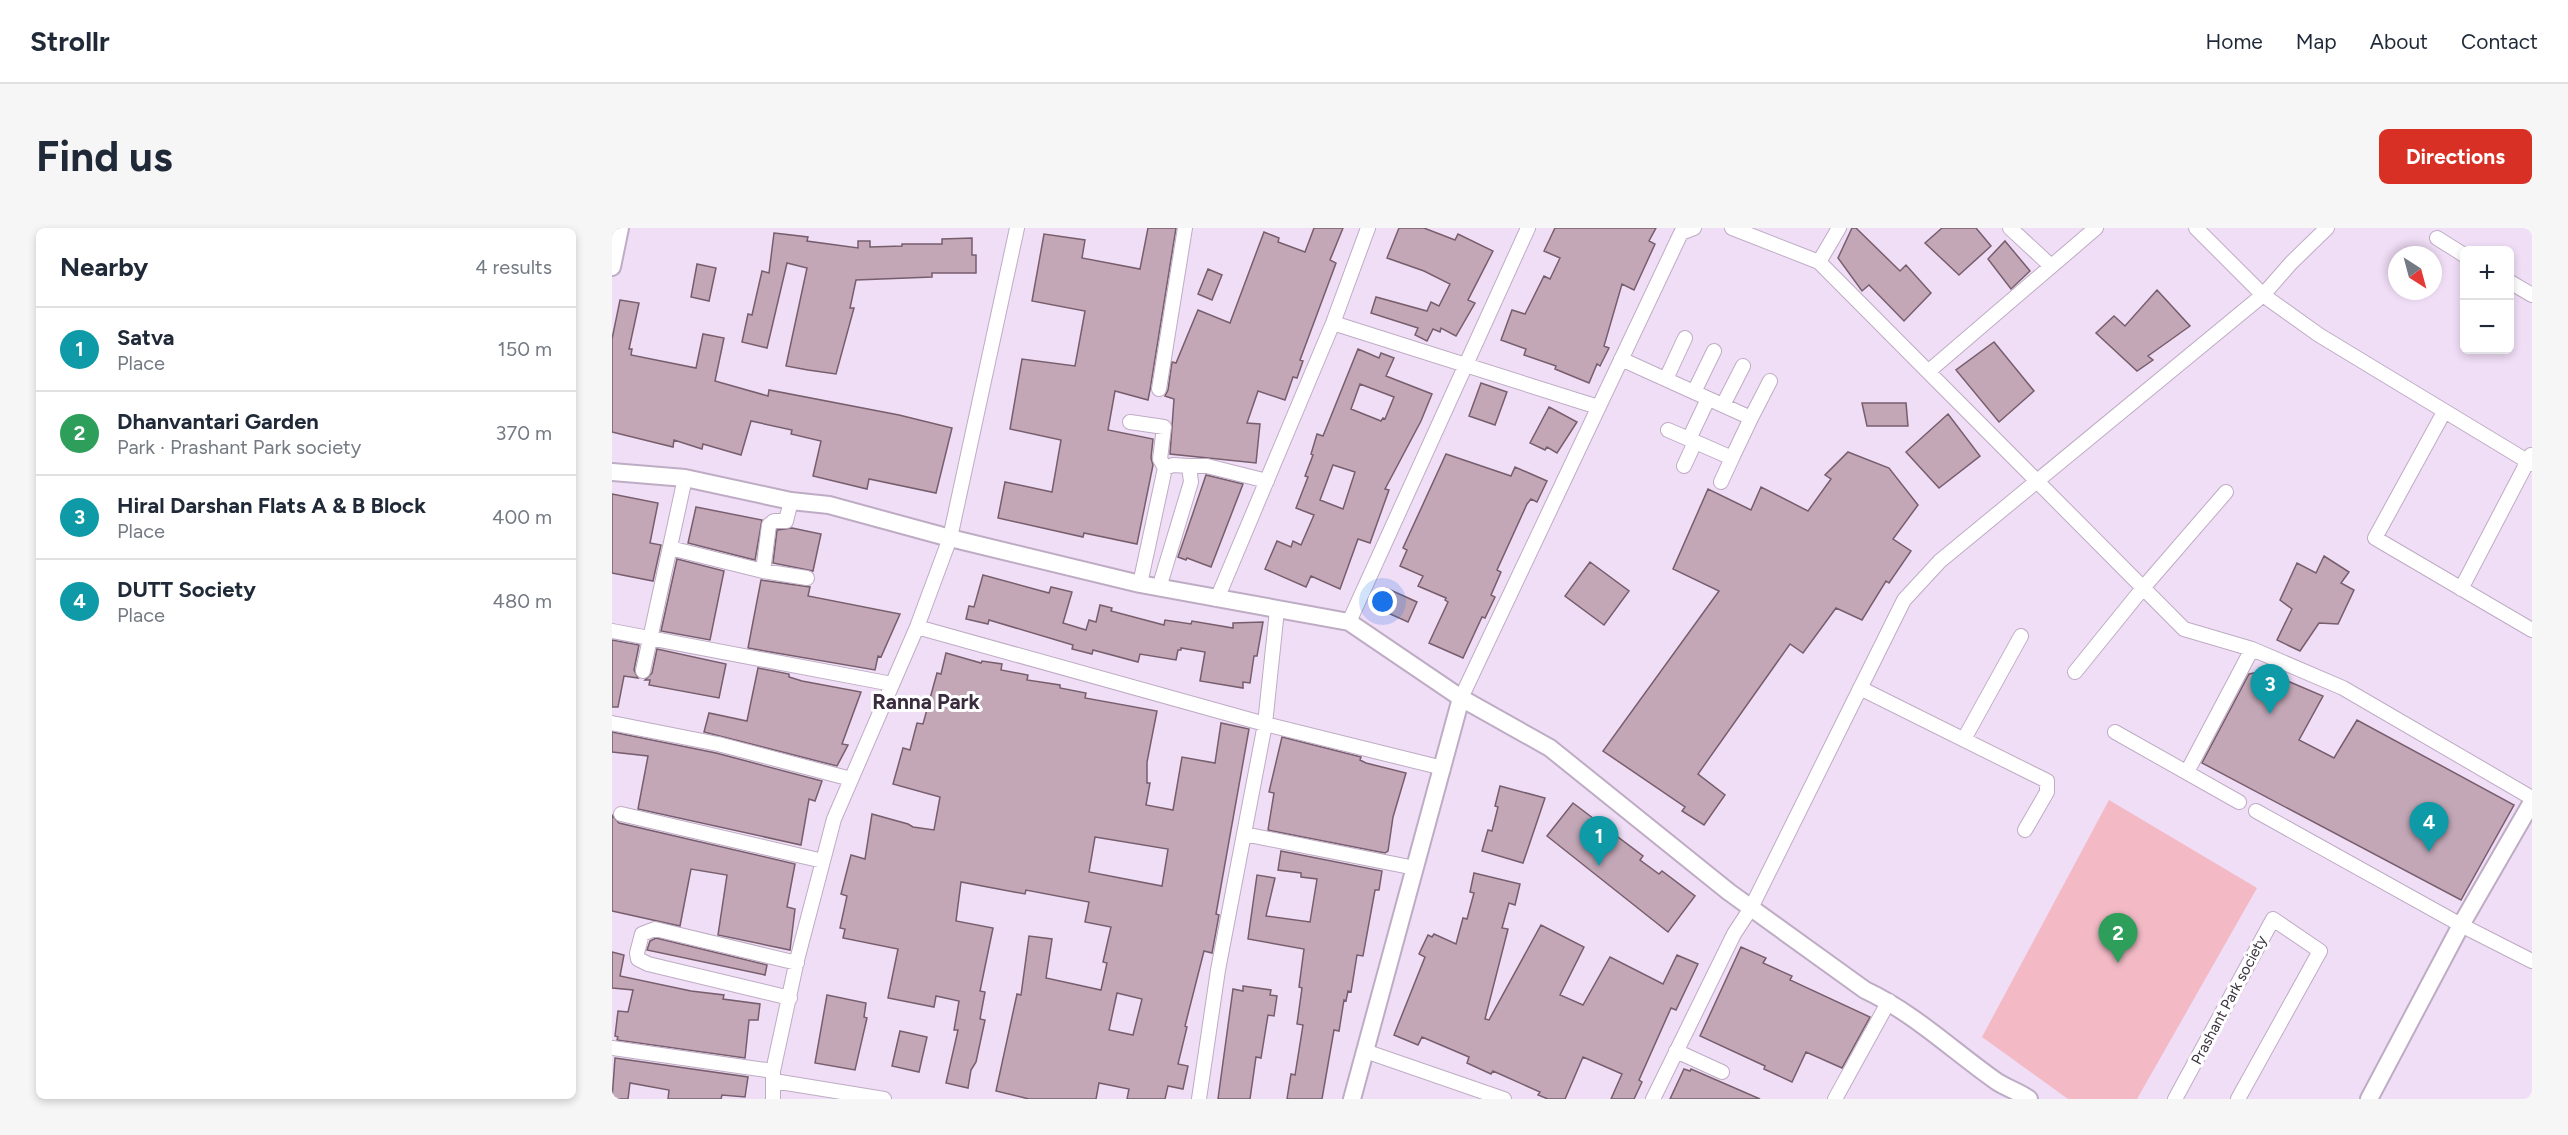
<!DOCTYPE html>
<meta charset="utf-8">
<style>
:root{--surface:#fff;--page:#f6f6f7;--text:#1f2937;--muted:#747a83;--line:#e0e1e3;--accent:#d93025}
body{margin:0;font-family:Figtree,sans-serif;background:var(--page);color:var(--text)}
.controls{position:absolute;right:18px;top:18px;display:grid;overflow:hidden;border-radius:9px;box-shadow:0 3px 9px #0003}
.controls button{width:54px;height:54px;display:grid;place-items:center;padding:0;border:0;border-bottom:2px solid var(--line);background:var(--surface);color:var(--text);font:30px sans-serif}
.compass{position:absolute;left:1776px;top:18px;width:54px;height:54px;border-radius:50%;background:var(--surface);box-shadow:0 3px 9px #0003;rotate:144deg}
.you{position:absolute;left:771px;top:374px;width:21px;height:21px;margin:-15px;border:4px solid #fff;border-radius:50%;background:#1a73e8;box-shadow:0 0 0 9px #1a73e833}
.badge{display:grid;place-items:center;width:39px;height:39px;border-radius:50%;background:var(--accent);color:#fff;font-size:20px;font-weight:700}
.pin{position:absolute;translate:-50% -50px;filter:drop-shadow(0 2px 3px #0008)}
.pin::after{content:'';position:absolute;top:32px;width:21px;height:18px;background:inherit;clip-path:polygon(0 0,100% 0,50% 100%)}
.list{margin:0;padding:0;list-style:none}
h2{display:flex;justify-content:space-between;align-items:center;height:78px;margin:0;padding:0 24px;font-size:26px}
h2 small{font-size:20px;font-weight:400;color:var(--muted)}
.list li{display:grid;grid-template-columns:39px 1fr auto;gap:18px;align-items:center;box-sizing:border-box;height:84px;padding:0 24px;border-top:2px solid var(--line)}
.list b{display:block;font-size:22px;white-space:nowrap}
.list p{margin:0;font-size:20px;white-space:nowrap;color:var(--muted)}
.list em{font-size:20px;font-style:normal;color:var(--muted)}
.map{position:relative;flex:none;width:1920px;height:871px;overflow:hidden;border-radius:9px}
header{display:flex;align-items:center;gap:36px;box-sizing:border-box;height:84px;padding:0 30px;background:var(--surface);border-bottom:2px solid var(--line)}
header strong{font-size:28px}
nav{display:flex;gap:33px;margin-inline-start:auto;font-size:21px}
.intro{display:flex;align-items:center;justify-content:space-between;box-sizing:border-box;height:144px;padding:0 36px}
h1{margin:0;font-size:42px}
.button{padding:15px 27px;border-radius:9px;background:var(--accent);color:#fff;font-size:21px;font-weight:700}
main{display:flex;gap:36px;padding:0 36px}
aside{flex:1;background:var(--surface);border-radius:9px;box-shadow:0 3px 9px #0003}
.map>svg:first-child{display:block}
</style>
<header>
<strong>Strollr</strong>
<nav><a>Home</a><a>Map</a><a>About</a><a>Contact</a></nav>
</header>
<div class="intro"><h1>Find us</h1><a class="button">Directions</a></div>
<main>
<aside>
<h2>Nearby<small>4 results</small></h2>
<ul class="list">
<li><span class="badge" style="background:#0f9aa8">1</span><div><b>Satva</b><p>Place</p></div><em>150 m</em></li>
<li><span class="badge" style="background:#2e9e5b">2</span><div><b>Dhanvantari Garden</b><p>Park · Prashant Park society</p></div><em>370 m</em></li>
<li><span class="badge" style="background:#0f9aa8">3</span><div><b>Hiral Darshan Flats A &amp; B Block</b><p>Place</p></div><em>400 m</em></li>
<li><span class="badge" style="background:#0f9aa8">4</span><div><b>DUTT Society</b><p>Place</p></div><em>480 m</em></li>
</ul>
</aside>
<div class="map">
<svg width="1920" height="871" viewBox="0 0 1920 871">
<rect width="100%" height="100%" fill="#f0ddf6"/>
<path fill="#f3bac6" d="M1497,572L1645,660L1525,871H1456L1370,809Z"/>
<path fill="#c3a7b7" stroke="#775e6d" stroke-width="1.5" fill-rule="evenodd" d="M536,0H564L538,162L536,172L503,163L496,202L541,211L539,230L541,237L525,316L472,305L471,309L386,290L393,254L440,264L449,212L398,201L410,131L463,138L473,83L420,73L432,6L473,12L470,30L528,41Z
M702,0H731L718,32L724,35L688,132L691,133L685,150L681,149L673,172L646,163L635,195L648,196L644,235L558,226L562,171L553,168L556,162L560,134L564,135L586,82L618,95L652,4L667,10L666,14L693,24Z
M787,0H812L843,12L846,6L881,23L856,72L863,75L844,108L829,100L828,104L821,101L815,113L803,107L806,100L759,85L764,69L815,83L819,74L827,78L838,56L812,43L775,30Z
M943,0H1044L1037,13L1043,16L1022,62L1010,56L992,118L997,120L988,138L985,136L977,155L943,141L944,138L912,127L914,121L889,112L900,82L913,86L932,48L938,51L948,30L932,23Z
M1240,0H1244L1288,43L1294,37L1319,65L1292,93L1257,57L1250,63L1226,30Z
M1330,0H1364L1379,18L1347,47L1313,15Z
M162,5L196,9L195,13L246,20V13H258V19L290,18V16H330V11L360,10V27H364V45H320V49L244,52L238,80H242L224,146L196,142L174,138L195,40L175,35L155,120L130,114L136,86L140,87L150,43L157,45Z
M1393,13L1418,43L1399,61L1376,31Z
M85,36L104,40L97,73L79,69Z
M596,41L610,47L600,72L586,66Z
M1545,62L1578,98L1536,128L1541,132L1525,143L1484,105L1502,88L1513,98Z
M8,72L27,75L17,121H20L19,127L84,140L91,106L112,110L103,153L156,168L157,162L287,187L340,200L324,265L257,251L255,261L201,248L209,213L179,206L180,202L139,193L129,227L91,216L90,221L62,212L61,219L0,204V111Z
M1382,114L1422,163L1387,194L1344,142Z
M746,121L767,130L769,125L782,130L774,148L820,166L809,193L773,261L777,262L758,315L746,311L728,361L699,348L694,359L653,341L665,313L679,319L681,313L689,317L702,287L684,280L696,249L693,248L701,227L699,226L705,206L711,208ZM748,156L782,169L773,191L771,190L769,193L739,181ZM721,237L743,244L731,281L708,272Z
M869,155L895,164L883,197L857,188Z
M1250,175H1294L1296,198H1255Z
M937,179L965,194L945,225L935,219L933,222L918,215Z
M1336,186L1368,228L1327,260L1294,224Z
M1236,224L1277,240L1306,277L1281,311L1299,323L1277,355L1274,353L1250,392L1224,380L1191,425L1178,416L1086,546L1113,567L1092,597L1070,583L1073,579L991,523L1107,363L1061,341L1096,261L1139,282L1149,259L1196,283L1219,251L1213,247Z
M834,226L899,248L903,239L935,253L925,274L919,271L915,276L885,342L889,344L879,367L883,369L873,390L870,389L851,430L817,415L836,374L833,372L834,370L806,358L811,348L788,338L795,322L791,320Z
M594,247L631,256L599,339L575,330L574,332L566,329Z
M0,266L46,275L38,315L49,317L41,353L0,345Z
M84,279L150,292L143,332L76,315Z
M180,300L209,306L201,343L161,335L165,302Z
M1712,328L1737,344L1729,355L1742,362L1726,396L1707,395L1688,423L1665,412L1680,381L1668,372L1685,335L1704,345Z
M65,331L112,343L98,412L49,403Z
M978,334L1017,363L992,397L953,368Z
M371,347L437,365L439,359L460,364L451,395L474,402L477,392L484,394L488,377L500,380L499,383L552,397L553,392L579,396L580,393L621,400V395L651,394L645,428H642L638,455L631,454V460L588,453L593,424L569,420V422H566L564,432L528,426L526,434L481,422L480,426L460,421L461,417L377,392L376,396L354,391L357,378L362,379Z
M149,352L198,359L196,368L288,386L269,429L266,428L263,442L136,420Z
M774,360L805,374L796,394L765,380Z
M0,412L27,417L22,442L26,450L12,448L6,479H0Z
M45,421L114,436L107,470L37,457L38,452H33L40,445Z
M334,425L369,435L370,433L390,436L389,442L416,447L415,452L448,457V460L474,465L473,470L545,483L535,534V555H538L534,577L561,582L570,529L603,535L609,495L637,501L604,686L607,687L600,725L592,723L573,798L575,799L566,836L576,838L571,861L556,858L553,871H515L517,861L487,855L484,871H417L384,863L405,766L409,767L417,708L440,711L434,750L489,762L495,735L491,734L499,699L473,694L477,674L414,662L413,666L349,654L344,693L381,700L368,763L373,764L368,791L373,792L364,834L359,842L356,860L334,855L346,802H342L347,773L324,768L322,779L276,770L286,721L231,710L233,701L228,700L235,668L229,666L239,627L253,631L260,586L296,596L301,599L322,602L328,569L281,556L291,520L298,522L305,495L311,496L325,445L329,446ZM483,609L556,621L550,658L477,644ZM505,765L530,771L521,807L497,802Z
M146,440L177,446V449L190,453L249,464L230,516L236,517L225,538L92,504L97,485L135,493Z
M1652,443L1711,468L1687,512L1722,530L1745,492L1902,577L1849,672L1590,535L1637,446Z
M0,504L104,525L210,553L203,573L197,571L189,617L26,581L36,528L0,524Z
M670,509L749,529L748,532L754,535L794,545L781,589L776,623L773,625L656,602L662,565L657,564Z
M888,558L933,570L911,635L870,623L876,602L880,603L886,579L883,578Z
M961,575L1031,628L1028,632L1047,646L1050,643L1083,668L1056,704L935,608Z
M0,587L7,595L183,636L175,679L183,681L178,722L106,707L115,647L79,641L68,698L0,683Z
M669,623L770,643L767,662H763L751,728L745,727L739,764L736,763L734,773L732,772L727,803L722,802L710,871H675L679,846L683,847L691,797L685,796L690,760L687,759L692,721L636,711L645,647L663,650L654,688L698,694L705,651L689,649V645L666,642Z
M862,645L908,656L903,677L897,675L890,700L896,701L873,791L877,792L929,697L972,719L948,767L971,777L998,729L1051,756L1065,727L1086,736L1064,782L1059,780L1027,852L1030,854L1022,871H999L1010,846L971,829L953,871H936L926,867L928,864L881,843L879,846L855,835L857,829L810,809L806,817L782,807L813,729L807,726L816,707L820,709L822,706L844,716L851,690L855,691L862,665L858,664Z
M44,710L155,737L153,747L35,722L38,713Z
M1129,719L1154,730L1151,735L1180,748L1178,752L1258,789L1230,840L1194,824L1180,854L1152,841L1153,838L1088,808Z
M0,724L12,727L8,748L79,763L112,767L111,771L148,776L146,792H137L133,830L5,812L6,809L3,808L6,783L16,784L21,762L0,760Z
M631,758L659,762L658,767L665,768L662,788L656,787L649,830L644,829L638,871H606L621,761L631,763Z
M215,767L254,775L252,789L255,790L243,842L203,835Z
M288,803L315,809L307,844L280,838Z
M3,830L136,849L133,869L110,867L109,871H56L57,862L18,855L16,871H0Z
M1072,841L1078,843L1079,841L1148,871H1058Z"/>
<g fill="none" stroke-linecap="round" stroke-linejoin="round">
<defs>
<path id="minor" d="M1120,0L1207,34L1572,401L1640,421L1731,460L1920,570
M1398,0L1439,38
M1584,0L1651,67L1707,107L1920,236
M1825,10L1852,27
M1207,34L1227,0
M1898,54L1920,67
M721,95L986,179
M1009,131L1139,190L1120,230L1056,202
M1317,143L1484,0
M1054,151L1073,110
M547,161L573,0
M1082,164L1102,123
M1111,177L1131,138
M1832,184L1763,310L1920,402
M1139,190L1158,153
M518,194L552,199L548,231L553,240
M1077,211L1096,171
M577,238H595L655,253
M1072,238L1083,214
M1109,254L1120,230
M58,320L151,343L195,350
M151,343L157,297L162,293H174L179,273
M528,356L553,240L561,237L577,238L579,254L547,360
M1849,361L1919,227
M605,371L721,95L756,0
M737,394L916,0
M305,399L653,496L831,540
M0,403L280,456
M31,443L73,250
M1463,444L1531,360L1614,264
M1248,460L1435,553V564L1413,602
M849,470L1069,5L1082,0
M0,495L106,516L239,551
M1503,504L1627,574
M1352,511L1409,408
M1575,544L1640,421
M1644,583L1849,697L1920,733
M9,586L211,633
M632,606L803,640
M178,770L36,736L26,731L25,725L30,706L43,701L185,735
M0,820L161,843
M753,823L892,871
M1064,823L1110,844
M162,853L272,871
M161,871V843L185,732L222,591L305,399L338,310L405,0
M587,871L606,742L653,496L665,382
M1041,871L1122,706L1139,680L1292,372L1328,333L1651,67L1679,35L1715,0
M1223,871L1277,773
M1563,871L1661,691L1708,723L1626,871"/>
<path id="tertiary" d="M0,39L8,0
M0,244L73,250L179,273L217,277L338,310L528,356L737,394L849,470
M740,871L849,470L938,520L1117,664L1253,762C1302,785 1340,822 1384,853C1394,860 1406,863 1417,871
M1757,871L1849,697L1920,574"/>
</defs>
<use href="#minor" stroke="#beacc4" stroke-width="16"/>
<use href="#tertiary" stroke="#beacc4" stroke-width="20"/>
<use href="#minor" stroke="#fff" stroke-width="14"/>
<use href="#tertiary" stroke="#fff" stroke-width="16"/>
</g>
<g text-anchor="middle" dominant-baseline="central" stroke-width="6" stroke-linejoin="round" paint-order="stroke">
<g font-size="15" fill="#3c343e" stroke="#fff">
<text transform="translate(1617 772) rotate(-62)">Prashant Park society</text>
</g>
<g font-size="21" font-weight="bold" fill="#3a2b3e" stroke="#fff">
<text x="314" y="473">Ranna Park</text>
</g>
</g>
</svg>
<div class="controls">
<button>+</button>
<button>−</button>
</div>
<svg class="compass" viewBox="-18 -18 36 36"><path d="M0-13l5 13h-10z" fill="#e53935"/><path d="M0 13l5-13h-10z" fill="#747a83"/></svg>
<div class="you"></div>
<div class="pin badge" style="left:987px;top:638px;background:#0f9aa8">1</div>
<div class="pin badge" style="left:1506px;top:735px;background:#2e9e5b">2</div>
<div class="pin badge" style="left:1658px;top:486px;background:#0f9aa8">3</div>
<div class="pin badge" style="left:1817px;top:624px;background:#0f9aa8">4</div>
</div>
</main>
